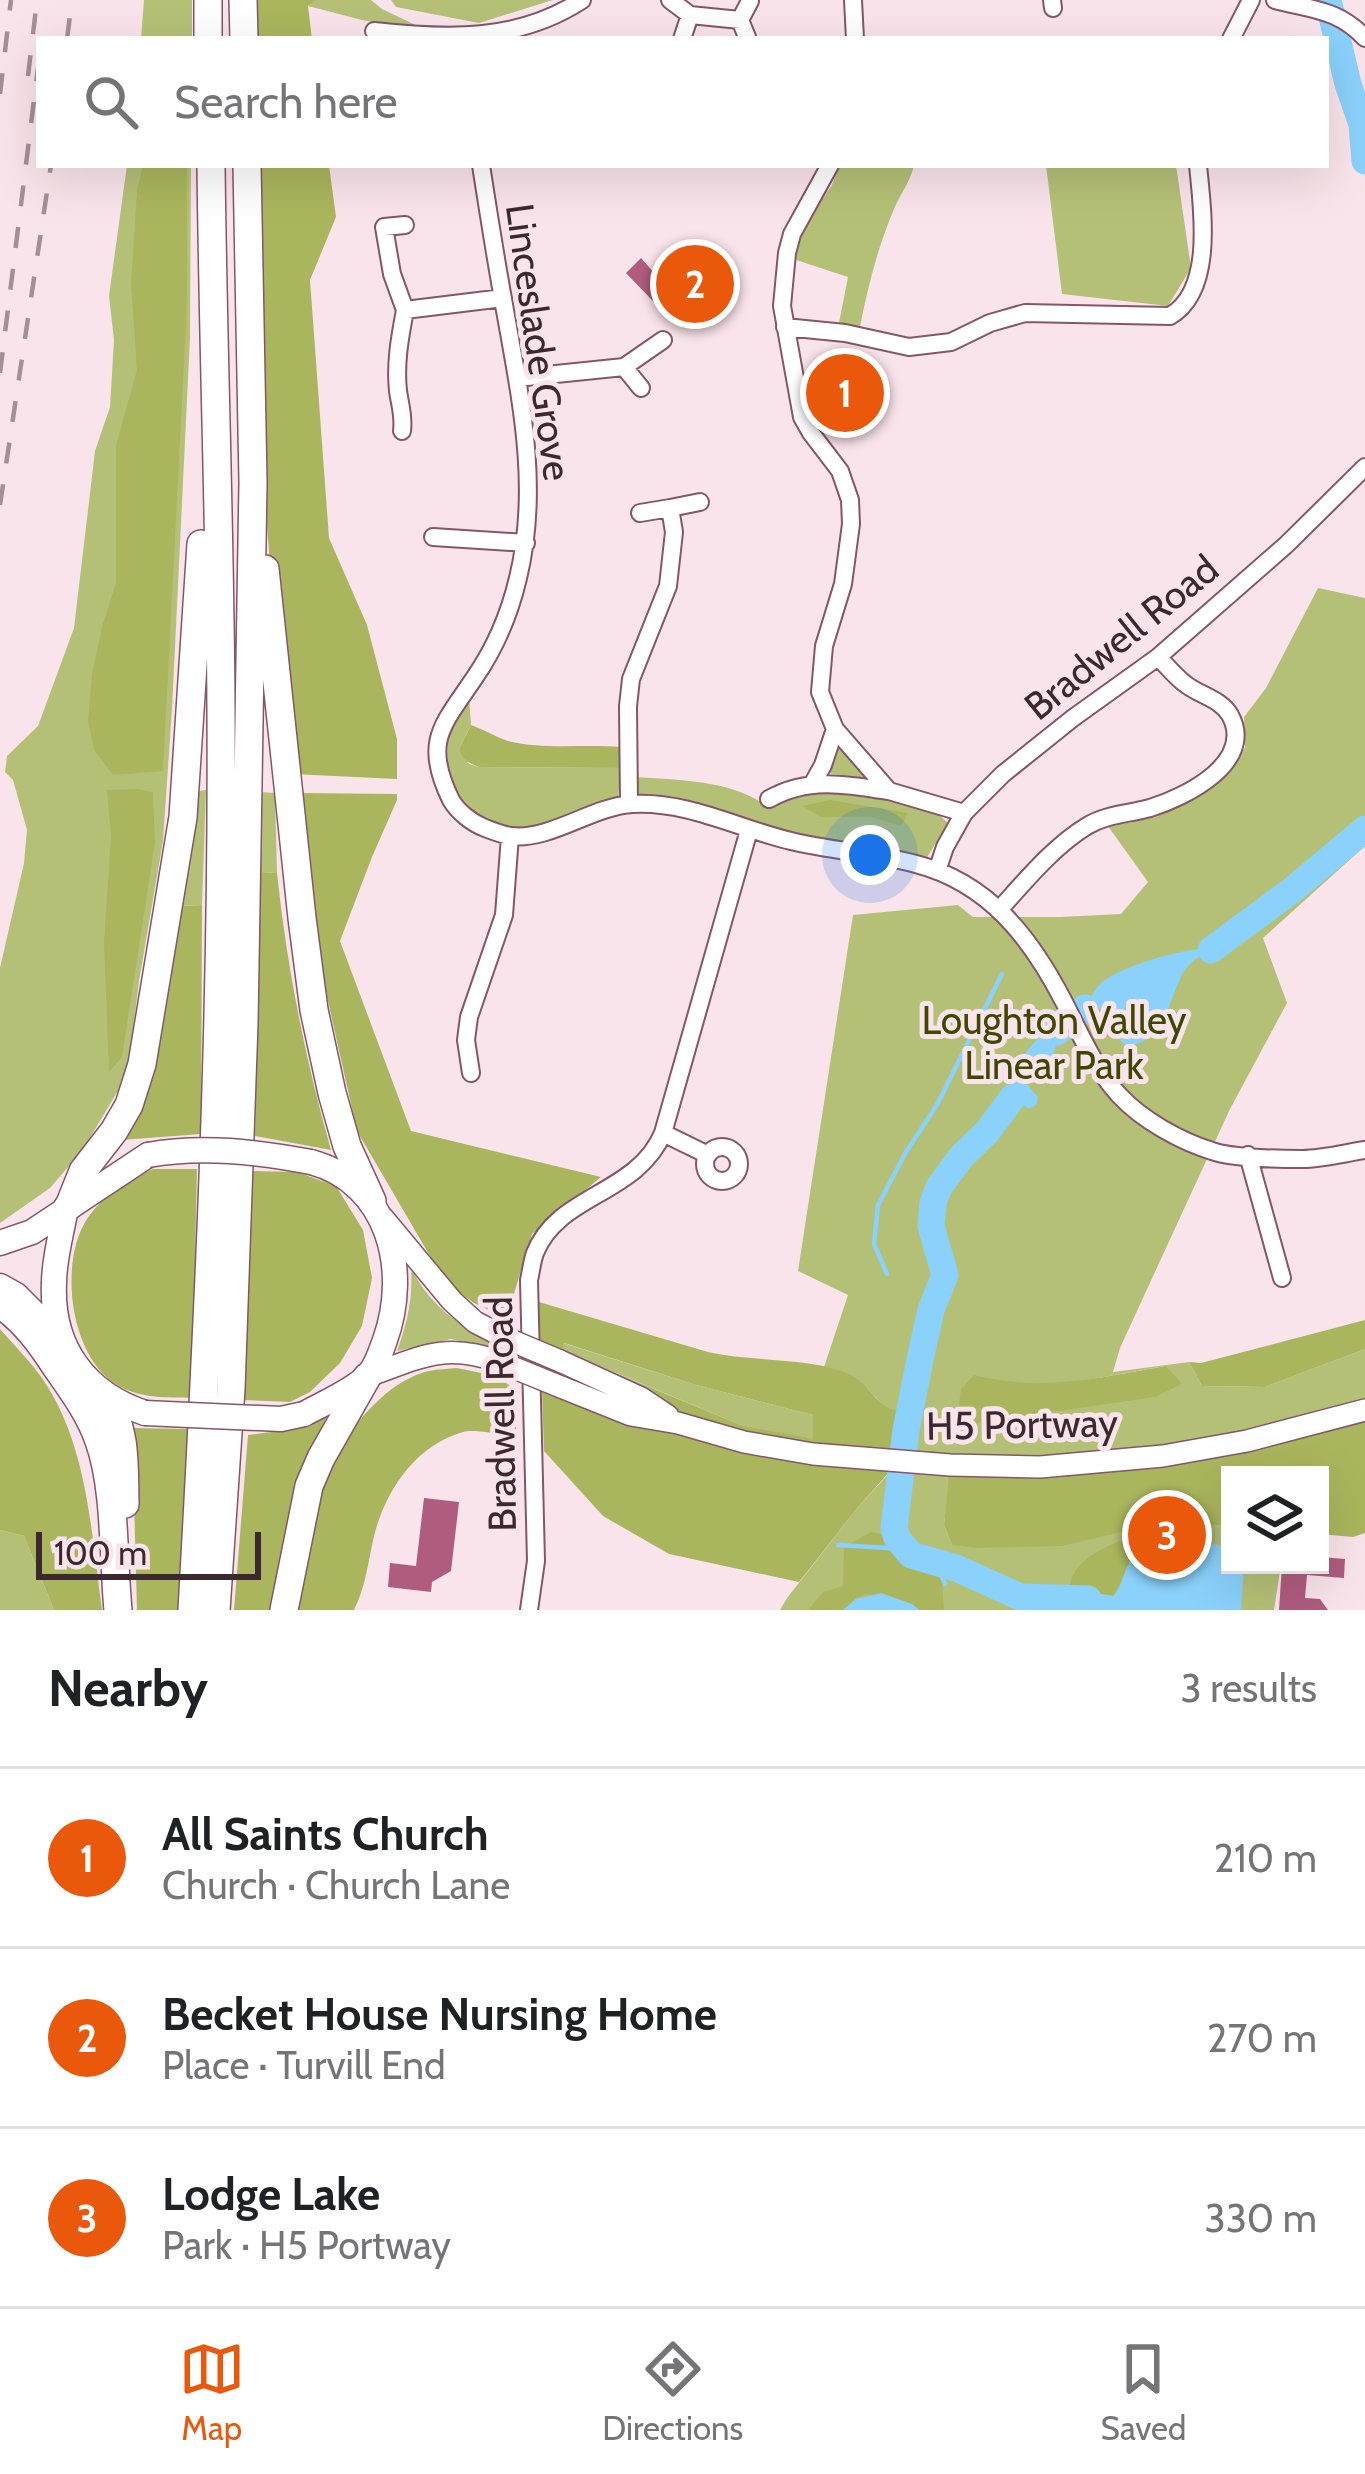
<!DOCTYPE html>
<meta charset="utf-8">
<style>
:root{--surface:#fff;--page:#f6f6f6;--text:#202124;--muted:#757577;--line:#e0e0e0;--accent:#ea580c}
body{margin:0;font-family:Cabin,sans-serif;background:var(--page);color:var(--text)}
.controls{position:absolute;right:36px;bottom:36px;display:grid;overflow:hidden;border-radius:0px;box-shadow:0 12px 48px #0002}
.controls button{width:108px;height:108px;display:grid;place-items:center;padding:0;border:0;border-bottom:3px solid var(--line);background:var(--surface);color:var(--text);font:60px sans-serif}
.scale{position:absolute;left:36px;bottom:30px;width:225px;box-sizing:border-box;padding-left:12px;border:6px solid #3c282f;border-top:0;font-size:33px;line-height:42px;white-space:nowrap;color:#3c282f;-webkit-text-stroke:9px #fae4eb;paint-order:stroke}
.you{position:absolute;left:870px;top:855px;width:42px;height:42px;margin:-30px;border:9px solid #fff;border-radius:50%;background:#1a73e8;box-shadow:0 0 0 18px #1a73e833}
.badge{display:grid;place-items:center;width:78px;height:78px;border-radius:50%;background:var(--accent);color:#fff;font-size:39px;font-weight:700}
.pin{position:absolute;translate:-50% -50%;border:6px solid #fff;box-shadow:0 3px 12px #0006}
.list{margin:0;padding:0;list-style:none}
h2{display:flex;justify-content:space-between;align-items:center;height:156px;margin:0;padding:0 48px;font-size:51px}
h2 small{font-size:39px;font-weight:400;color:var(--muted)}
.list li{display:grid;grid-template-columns:78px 1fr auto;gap:36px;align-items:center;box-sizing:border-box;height:180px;padding:0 48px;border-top:3px solid var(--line)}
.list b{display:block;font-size:45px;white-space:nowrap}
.list p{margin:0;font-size:39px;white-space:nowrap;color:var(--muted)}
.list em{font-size:39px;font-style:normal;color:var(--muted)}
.icon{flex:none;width:66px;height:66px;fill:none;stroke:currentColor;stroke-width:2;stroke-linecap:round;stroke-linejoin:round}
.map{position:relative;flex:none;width:1365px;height:1610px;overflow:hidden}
.search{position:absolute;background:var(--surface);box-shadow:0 12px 48px #0002;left:36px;right:36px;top:36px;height:132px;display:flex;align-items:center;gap:30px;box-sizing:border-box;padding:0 42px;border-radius:0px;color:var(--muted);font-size:45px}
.sheet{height:696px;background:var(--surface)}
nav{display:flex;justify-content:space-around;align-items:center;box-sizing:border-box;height:168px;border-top:3px solid var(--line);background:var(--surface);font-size:33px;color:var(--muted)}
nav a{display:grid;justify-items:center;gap:6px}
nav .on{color:var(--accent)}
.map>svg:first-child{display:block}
</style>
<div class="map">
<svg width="1365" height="1610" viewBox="0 0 1365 1610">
<rect width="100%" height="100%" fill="#fae4eb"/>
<path fill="#b5c077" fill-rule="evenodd" d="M144,0H192V39H141Z
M317,0H371L382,9L430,32L362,20L308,6Z
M391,0H553L479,23L396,7Z
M127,165H191L190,338L172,709L163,841L139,981L128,1074L82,1151L50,1188L0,1223V968L24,863L27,830L13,780L5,772L7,756L38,726L74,628L95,451L110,407L114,340L109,296Z
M839,165H914C911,181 900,194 894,209C877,249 867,290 859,332L838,328L848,277L793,259L801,229L832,185Z
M1046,165H1176L1191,268L1168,306L1062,294Z
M1318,588L1365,598V846L1263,938L1287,1003L1230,1109L1120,1348L1113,1372L1189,1362L1202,1386L1265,1387L1365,1349V1410L1247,1441L951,1465L944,1525L952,1545L1117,1532L1164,1522L1230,1526V1565H1281L1274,1610H780L787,1598L859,1506L905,1456L909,1411C879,1413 880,1398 861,1382C851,1373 837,1371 824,1367L848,1295L798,1271L853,915L958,905L973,917H1060L1121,914L1148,882L1102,818L1152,807L1230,764L1245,748L1244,717L1266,688ZM1165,1366L956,1425L1010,1384L1071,1383Z
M469,696L471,725L459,749L469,764L479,767L621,768L618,797C606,801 594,804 582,808C560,815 543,827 519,827C447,828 427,745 469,696Z
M839,742L871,779L827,773Z
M635,777C680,780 735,780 771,809C816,767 887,803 939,815L948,823L926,859L763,827L685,802L636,794Z
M206,790L202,905L179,906L192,792Z
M259,792L275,793L277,873L260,872Z
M413,1272C433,1308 457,1323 493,1344L491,1348L451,1339L397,1351C406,1326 413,1300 411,1273Z
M563,1343L696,1385L813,1415V1440L741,1425L561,1350Z
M0,1530L24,1536L54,1610H0Z"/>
<path fill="#aab65d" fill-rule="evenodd" d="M251,0H317L308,6L312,39H252Z
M143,165H187V306L163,771L113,775L94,750L88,721L92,674L102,627L116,583V445L137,370L131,284L137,191Z
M256,165H329L336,217L310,280L329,538L367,625L397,739V779L293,774L275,626L266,514Z
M471,725C483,729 496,737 508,741C544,750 583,744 620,747L621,768L479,767C468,763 463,760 459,749Z
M138,789L153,792L155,843L122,1057L109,1072L104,942L111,835L107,790Z
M301,793L397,794V800L372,857L340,941L411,1131L601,1177L532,1234L513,1297L514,1322L474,1303L456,1290L437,1268L357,1131L313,934Z
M830,800L908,813L901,826L871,817H821L802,806Z
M260,872L277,873C287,968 305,1058 331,1150L255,1136Z
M202,905L201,1134L121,1140L179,906Z
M153,1169H197L192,1398C167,1397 142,1399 119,1386C70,1360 58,1263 87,1219C104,1194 126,1181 153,1169Z
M248,1171L297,1172L336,1186L363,1230L372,1278L362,1326L340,1363L310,1392L290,1402L242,1400Z
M539,1302L708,1352C751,1362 811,1357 849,1374C876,1386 874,1414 910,1411L901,1459L859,1506L799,1582L669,1554L603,1516L544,1451ZM564,1343L696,1385L813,1415V1439L741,1425L562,1351Z
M1365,1320V1349L1265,1387L1202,1386L1189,1362L1201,1363Z
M0,1329C14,1345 30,1361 42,1378C88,1445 91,1532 102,1610H54L24,1536L0,1530Z
M1166,1366L1182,1384L1155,1397L956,1426L961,1389L974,1375C1044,1392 1097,1378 1166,1366Z
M457,1368L491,1375L515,1388L518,1493L508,1469L501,1434C490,1433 474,1429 463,1432C415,1446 386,1490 374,1536C368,1562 366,1586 354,1610H297C311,1525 313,1460 381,1398C394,1386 411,1375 429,1371C438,1369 448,1369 457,1368Z
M1365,1410V1533L1353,1537L1320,1534V1475H1230V1526L1164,1522L1062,1546L976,1548L952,1545L944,1525L950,1465L1163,1456Z
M327,1416L301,1471L273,1610H234L248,1435L287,1430Z
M132,1428L190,1429L178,1610H137Z
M871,1532L897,1538C908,1554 913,1552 928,1561C936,1566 942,1577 947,1585H942L944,1610H919L912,1604L867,1594L856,1598L843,1610H808L823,1592L843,1586L844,1547Z
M1139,1534L1149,1548C1121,1560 1131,1578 1113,1596L1091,1592L1086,1605L1094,1610H1071C1058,1562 1103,1547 1139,1534Z"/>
<path fill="#8ad1fb" d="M1201,949L1211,950C1199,956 1188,963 1182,975C1168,1002 1164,1043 1126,1046L1110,1030L1104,1011L1096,1007L1089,1012L1085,1008C1090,1000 1094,990 1100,984C1116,968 1178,950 1201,949Z
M1049,1031L1057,1032C1055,1061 1051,1063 1025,1069L1026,1083L1038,1097L1037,1104L1029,1109L1013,1097C1013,1068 1024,1047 1049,1031Z
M1173,1541L1230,1546V1565H1244L1241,1610H1094L1086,1605L1091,1592L1113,1596C1121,1586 1122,1579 1127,1567C1135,1550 1155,1545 1173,1541Z
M881,1593L912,1604L919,1610H843L856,1599Z"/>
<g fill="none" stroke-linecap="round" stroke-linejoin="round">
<path stroke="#8ad1fb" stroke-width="4.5" d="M887,1274L874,1244L878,1205L906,1152L938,1103L1002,974
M838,1545L905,1549
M928,1561L941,1575L945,1584"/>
<path stroke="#8ad1fb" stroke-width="27" d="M1328,0L1348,84L1362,124L1365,161
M1211,950L1291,891L1365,829
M1057,1032L1085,1008
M1013,1097L987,1132L961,1157L939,1187L933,1203L931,1226L945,1275L931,1310L921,1355L906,1430L894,1528L897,1538L911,1555L956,1568L1020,1597L1088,1599"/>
</g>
<path fill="#b05c7e" d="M641,258L671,292L704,261L718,277L672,321L626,273Z
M829,362L858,382L854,388L861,392L860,394L871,401L865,413L844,404L830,423L818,414L832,395L825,390L827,387L815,378Z
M424,1498L459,1502L451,1571L432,1582L431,1592L388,1587L390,1563L416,1566Z
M1320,1557L1345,1559L1344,1578L1307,1575L1305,1598L1320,1599L1328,1610H1279L1282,1565H1320Z"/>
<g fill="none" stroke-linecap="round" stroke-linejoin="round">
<defs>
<path id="minor" d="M670,0L690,15L740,20
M853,0L855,39
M1052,0L1053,8
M1275,0C1312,10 1338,9 1365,38
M374,31C446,39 518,42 582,0
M747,37L740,20L750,1
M682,39L690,15
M1231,39L1251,0
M481,165C488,210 495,255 503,299C519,392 541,484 518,578C510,612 495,648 475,677C443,725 422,741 451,800C458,812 472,823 485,828C493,831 503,835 511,836C550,841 592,806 633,804C688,801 739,829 791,841C832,851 875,853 916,864C989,883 1031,938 1064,1002C1080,1033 1095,1069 1119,1095C1142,1120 1180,1141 1212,1151C1231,1158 1281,1159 1302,1159C1323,1159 1345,1153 1365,1150
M830,165L792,234L787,253L782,306L802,417L811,433L840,471L850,500L851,524L843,584L824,646L820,692L835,729L889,791L964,813
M405,225L384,227L392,274L405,310L503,298
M785,327L845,333L909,347L951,342L990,323L1025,313L1170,316C1215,290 1202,208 1198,165
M624,367L641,388
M517,378L624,367L663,340
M402,431C404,416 400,405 398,391C395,363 400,337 405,310
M670,508L700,502
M433,537L526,543
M813,783L823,765L835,729
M769,799C807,777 846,784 888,791
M629,804L628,706L631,679L668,586L674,532L670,508L640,513
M937,871L945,847L964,813L1003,774L1073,718L1158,657L1286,545L1365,467
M999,910C1026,880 1054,846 1087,826C1107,814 1128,814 1150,808C1186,797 1256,762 1230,715C1220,698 1198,695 1184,683C1175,676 1166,665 1158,657
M471,1073L466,1040L469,1017L504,915L510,836
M663,1133L708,1155
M705 1164a17 17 0 1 1 34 0a17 17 0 1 1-34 0Z
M1248,1155L1282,1278
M529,1610L536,1561L529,1280C531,1272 532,1261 535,1253C558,1194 637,1195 663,1133L749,830"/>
<path id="tertiary" d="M383,1218L452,1301L475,1322L508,1339
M560,1361L641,1398L668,1416
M368,1376C421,1357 445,1342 500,1362
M561,1387L631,1415L678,1423L744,1442L813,1454L950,1465L1040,1467L1163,1456L1247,1441L1365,1410"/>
<path id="primary" d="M66,1207C62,1232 54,1258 54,1283C51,1347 85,1393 145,1413
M0,1243L32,1232L148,1155
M0,1286L16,1295L60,1339
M304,1414C322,1404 357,1389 369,1374C377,1365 381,1351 385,1340C410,1270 389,1183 311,1162"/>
<path id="trunk" d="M208,0V39
M243,0L244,39
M265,569L302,918L314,1010L332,1093L347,1146L372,1201
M69,1206L83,1171L114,1131L129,1105L142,1064L183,817L201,544
M0,1304C24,1320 41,1344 56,1367C72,1390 90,1414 99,1441C116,1488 113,1559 118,1610
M106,1397C127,1432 124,1464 125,1504
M192,1610C209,1311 223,1010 221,710C220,529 213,347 211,165
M216,1610L231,1389L244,1023L253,482L247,165
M284,1610L309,1486L321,1458L367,1377"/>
</defs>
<use href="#minor" stroke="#845667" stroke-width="20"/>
<use href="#tertiary" stroke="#845667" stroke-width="24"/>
<use href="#primary" stroke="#845667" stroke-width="27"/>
<use href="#trunk" stroke="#845667" stroke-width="30"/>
<use href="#minor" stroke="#fff" stroke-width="16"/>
<use href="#tertiary" stroke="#fff" stroke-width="21"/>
<use href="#primary" stroke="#fff" stroke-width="24"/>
<use href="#trunk" stroke="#fff" stroke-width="27"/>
<path stroke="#a48f96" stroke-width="4.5" stroke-dasharray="21 21" stroke-linecap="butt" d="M67,39L72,0
M28,76L37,0
M0,94L11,0
M0,373L39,60
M0,505L51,165"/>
<defs>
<path id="tertiary-bridge" d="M508,1339L560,1361
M500,1362L561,1387"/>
<path id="primary-bridge" d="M148,1155C202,1145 257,1152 311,1162
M145,1413L281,1419L304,1414"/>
</defs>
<use href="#tertiary-bridge" stroke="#845667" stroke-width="24" stroke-linecap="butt"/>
<use href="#primary-bridge" stroke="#845667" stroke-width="27" stroke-linecap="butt"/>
<use href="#tertiary-bridge" stroke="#fff" stroke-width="21"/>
<use href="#primary-bridge" stroke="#fff" stroke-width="24"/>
</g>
<g text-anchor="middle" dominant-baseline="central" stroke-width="10" stroke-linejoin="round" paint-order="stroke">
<g font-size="39" fill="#3c282f" stroke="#fae4eb">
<text transform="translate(539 342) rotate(82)">Linceslade Grove</text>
<text transform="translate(1121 637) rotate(-39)">Bradwell Road</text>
<text transform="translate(500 1414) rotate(-91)">Bradwell Road</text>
<text transform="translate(1022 1424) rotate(-1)">H5 Portway</text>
</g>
<g font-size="39" fill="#404700" stroke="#fae4eb">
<text x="1054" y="1020">Loughton Valley<tspan x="1054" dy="45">Linear Park</tspan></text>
</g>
</g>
</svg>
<div class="controls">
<button><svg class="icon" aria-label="layers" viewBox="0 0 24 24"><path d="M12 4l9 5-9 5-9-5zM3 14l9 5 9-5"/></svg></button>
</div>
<div class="scale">100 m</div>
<div class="you"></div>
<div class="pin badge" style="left:845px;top:393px">1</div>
<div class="pin badge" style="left:695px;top:284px">2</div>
<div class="pin badge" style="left:1167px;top:1535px">3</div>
<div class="search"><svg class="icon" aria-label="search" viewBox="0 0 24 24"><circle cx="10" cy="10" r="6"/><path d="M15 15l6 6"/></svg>Search here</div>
</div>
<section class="sheet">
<h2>Nearby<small>3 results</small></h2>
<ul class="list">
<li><span class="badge">1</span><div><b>All Saints Church</b><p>Church · Church Lane</p></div><em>210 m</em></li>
<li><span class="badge">2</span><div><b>Becket House Nursing Home</b><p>Place · Turvill End</p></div><em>270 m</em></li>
<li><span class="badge">3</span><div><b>Lodge Lake</b><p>Park · H5 Portway</p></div><em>330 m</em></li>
</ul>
</section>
<nav>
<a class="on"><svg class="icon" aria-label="map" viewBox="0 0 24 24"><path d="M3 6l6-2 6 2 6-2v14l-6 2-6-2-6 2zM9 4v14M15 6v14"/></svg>Map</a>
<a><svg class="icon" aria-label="directions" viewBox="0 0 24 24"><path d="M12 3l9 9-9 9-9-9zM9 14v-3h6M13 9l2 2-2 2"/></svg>Directions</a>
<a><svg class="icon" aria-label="saved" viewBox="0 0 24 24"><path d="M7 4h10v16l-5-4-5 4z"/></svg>Saved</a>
</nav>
